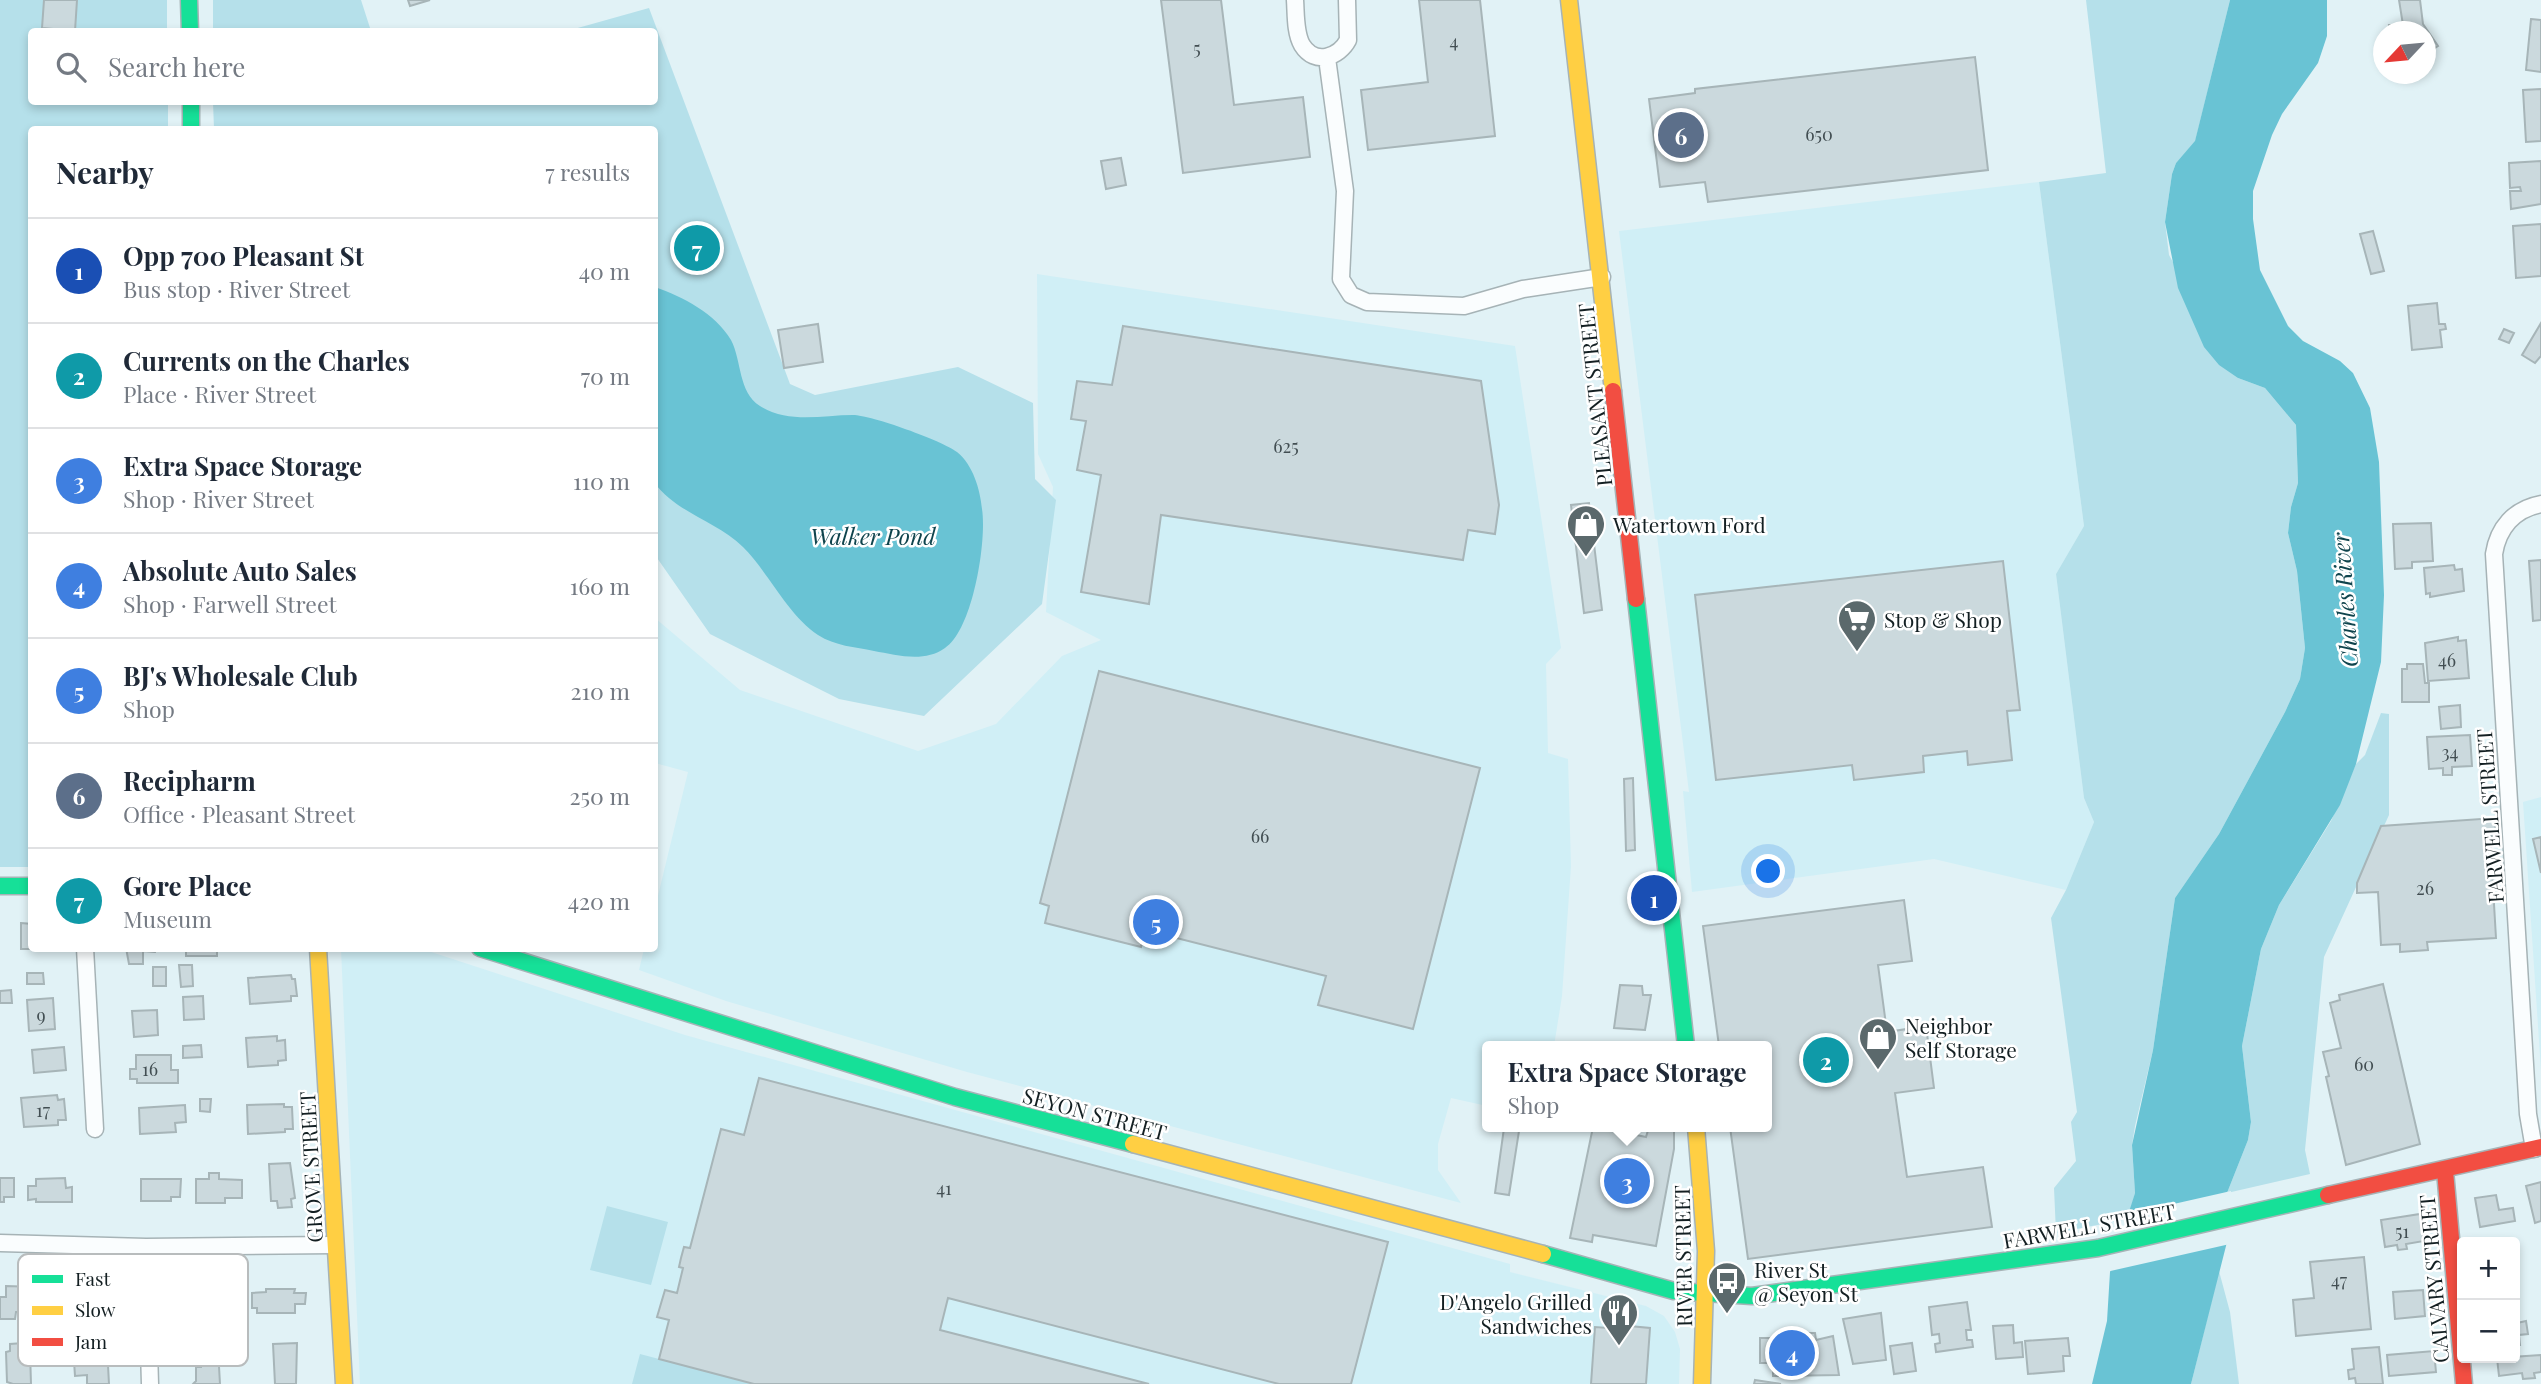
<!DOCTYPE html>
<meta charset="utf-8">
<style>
:root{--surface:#fff;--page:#f2f2f3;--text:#1f2937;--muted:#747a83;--line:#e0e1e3;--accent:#7c3aed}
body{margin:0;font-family:"Playfair Display",serif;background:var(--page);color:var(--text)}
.controls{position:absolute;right:21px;bottom:21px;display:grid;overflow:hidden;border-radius:7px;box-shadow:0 4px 10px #0003}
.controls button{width:63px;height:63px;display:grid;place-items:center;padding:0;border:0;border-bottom:2px solid var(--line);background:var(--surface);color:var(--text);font:35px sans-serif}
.compass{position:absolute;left:2373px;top:21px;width:63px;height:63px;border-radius:50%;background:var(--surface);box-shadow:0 4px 10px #0003;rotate:244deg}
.you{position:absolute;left:1769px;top:872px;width:24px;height:24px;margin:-18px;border:5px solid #fff;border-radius:50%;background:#1a73e8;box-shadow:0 0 0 10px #1a73e833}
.badge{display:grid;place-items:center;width:46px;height:46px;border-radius:50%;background:var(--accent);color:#fff;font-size:23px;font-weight:700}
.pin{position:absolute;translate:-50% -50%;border:4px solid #fff;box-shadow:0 2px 7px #0006}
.popup{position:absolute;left:1482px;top:1041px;width:290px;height:91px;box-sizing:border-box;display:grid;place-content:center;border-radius:7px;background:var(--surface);filter:drop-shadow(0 2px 5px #0005);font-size:23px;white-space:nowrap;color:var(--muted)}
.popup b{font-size:26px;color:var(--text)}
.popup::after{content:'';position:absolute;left:50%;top:100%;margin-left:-14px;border:14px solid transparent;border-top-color:var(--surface)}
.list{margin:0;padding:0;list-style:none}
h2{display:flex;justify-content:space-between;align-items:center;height:91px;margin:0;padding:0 28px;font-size:30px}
h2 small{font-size:23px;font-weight:400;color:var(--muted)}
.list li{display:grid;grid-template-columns:46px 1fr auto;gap:21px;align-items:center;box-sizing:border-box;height:105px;padding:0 28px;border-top:2px solid var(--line)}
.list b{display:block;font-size:26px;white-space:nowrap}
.list p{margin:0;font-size:23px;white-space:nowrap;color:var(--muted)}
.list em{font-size:23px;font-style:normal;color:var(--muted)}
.icon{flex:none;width:38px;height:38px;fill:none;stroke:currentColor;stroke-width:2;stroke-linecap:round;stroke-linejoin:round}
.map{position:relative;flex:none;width:2541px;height:1384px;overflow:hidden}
.search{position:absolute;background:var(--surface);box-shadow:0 4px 10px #0003;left:28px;top:28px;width:630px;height:77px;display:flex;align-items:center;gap:18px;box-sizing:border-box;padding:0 24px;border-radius:7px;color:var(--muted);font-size:26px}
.panel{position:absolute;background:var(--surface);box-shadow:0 4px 10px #0003;left:28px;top:126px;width:630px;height:826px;border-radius:7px}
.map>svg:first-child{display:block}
</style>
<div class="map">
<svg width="2541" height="1384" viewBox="0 0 2541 1384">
<rect width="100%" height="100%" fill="#e1f2f6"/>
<path fill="#d0eff6" d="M2039,182L2084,526L2056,574L2084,798L2094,822L2066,890L1934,859L1692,892L1683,791L1689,792L1619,231Z
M1037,274L1515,346L1561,648L1546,664L1548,753L1568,759L1571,866L1562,996L1554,1046H1487V1106L1451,1098L1438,1144V1170L1461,1203L967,1072L726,1001L639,970L644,949L654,948L655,908L688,772L655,763V618L740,690L918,751L996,724L1062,656L1101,640L1046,612L1053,487L1038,454Z
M2541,797V1071L2523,802Z
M341,949H422L685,1035L1510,1264V1272L1646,1306L1664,1316L1675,1332L1680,1349L1679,1384H360Z"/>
<path fill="#b5e0ea" d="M0,0H167V31L32,32V102H168V129L32,130L31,867H0Z
M213,0H361L371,31H213Z
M2086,0H2230L2195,142L2176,163L2172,174L2165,222L2169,255L2238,378L2265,388L2296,425L2298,483L2291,507L2288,533L2297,571L2305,648L2300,679L2285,712L2219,834L2175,898L2153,1050L2135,1126L2132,1145L2135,1193L2128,1219L2056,1233L2054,1188L2076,1161L2071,1122L2077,1112L2051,918L2066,890L2094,822L2084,798L2056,574L2084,526L2039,182L2106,173Z
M649,8L790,384L815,395L958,367L1033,403L1035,479L1056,500L1042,604L924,716L839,699L710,634L655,555L654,130L214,129L213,102H654V32L567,31Z
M2381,713L2389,714V815L2324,957L2305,1150L2310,1174L2227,1193L2248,1140L2251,1122L2242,1046L2261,949L2279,905L2331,821L2356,764L2365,755Z
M607,1206L668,1222L651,1285L590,1270Z
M2219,1271L2230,1312L2239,1384H2191Z
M640,1354L754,1384H632Z"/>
<path fill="#69c3d4" d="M2230,0H2327V36L2318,63L2282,114L2272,135L2253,191V219L2260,270L2288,326L2303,341L2340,361L2353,373L2370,408L2379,462L2384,595L2381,662L2356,764L2340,805L2279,905L2261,949L2242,1046L2251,1122L2248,1140L2227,1193V1242L2191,1384H2092L2107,1321L2110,1272L2135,1193L2132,1145L2153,1050L2175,898L2219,834L2285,712L2300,679L2305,648L2297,571L2288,533L2291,507L2298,483L2296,425L2265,388L2238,378L2219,365L2204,347L2178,288L2165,222L2172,174L2176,163L2195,141Z
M655,287C683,297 715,313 731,340C742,361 738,392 760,406C789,424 822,415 853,415C871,415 943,441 957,452C973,465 980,489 982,509C987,540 973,630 945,648C924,663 897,655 874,651C855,647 835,646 818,635C787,614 769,573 743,547C715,520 676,513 654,482Z"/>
<path fill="#e1f2f6" d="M2231,1191L2230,1244L2106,1272L2125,1215Z"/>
<path fill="#cbd9dd" stroke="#a7b5b8" stroke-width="2" d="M44,0H77L75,31L42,28Z
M408,0H430L410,6Z
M1161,0H1221L1234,105L1303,97L1310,157L1183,173Z
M1419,0H1480L1495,136L1368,150L1361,90L1428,82Z
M2399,0H2420L2423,24L2438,46L2426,54V32H2390L2389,25H2403Z
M2531,19L2541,20V72L2526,70Z
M1975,57L1988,170L1708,202L1705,182L1660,187L1649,99L1695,93V89Z
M2541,89V141L2526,142L2523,90Z
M1121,158L1126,185L1106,189L1101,161Z
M2541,161V204L2511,209L2510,191H2521L2520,187L2510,188L2509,163Z
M2541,224V276L2516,278L2513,226Z
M2373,231L2384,271L2371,274L2360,234Z
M2437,303L2439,324H2445L2446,329L2440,330L2442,347L2412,350L2408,306Z
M2541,323V356L2535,363L2522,355Z
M818,324L823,362L784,368L778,330Z
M1123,326L1481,381L1499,505L1495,534L1468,530L1463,560L1161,515L1149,604L1081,592L1101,475L1077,470L1086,421L1071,419L1077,381L1112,385Z
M2504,329L2514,333L2509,343L2499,339Z
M1589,503L1602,610L1584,613L1571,505Z
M2431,523L2433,561L2412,562V568L2395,569L2393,524Z
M2541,560V620L2533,621L2529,561Z
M2003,561L2020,710L2007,711L2012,760L1968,765L1967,751L1923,756L1924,772L1854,780L1852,765L1716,780L1695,595Z
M2454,565L2455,570L2462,569L2464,591L2430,597V593L2426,594L2424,568Z
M2458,637V641L2466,640L2469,678L2428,681L2425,643Z
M2407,664H2423L2425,683H2429V702H2402V669H2407Z
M1099,671L1480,768L1413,1029L1318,1005L1326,976L1145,930L1141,947L1045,923L1049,906L1040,903Z
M2460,705L2461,727L2441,729L2439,707Z
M2470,735L2472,766L2452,767V775H2443V768L2429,769L2427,737Z
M1633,778L1635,850L1626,851L1624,779Z
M2495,818L2496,836H2490L2496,938L2427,942L2428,950L2400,952V944L2381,945L2378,892L2357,893V883L2381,826Z
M2541,837V873L2533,839Z
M1904,900L1912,961L1878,965L1887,1032L1926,1026L1934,1088L1895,1093L1907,1177L1983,1167L1992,1227L1748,1259L1730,1127H1767V1046H1719L1703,926Z
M21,923L32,924V948L45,949H21Z
M126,948H156L155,952L143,951V964H129Z
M186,948H217V956H186Z
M179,965H192L193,986L181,987Z
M153,967H166V986H153Z
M27,973H43L44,984H27Z
M291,975L292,979H295L297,996H291V1001L250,1004L248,978Z
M2383,984L2420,1144L2346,1165L2326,1077L2329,1076L2323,1052L2341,1048L2330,1003L2340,1000L2339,995Z
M1620,985L1642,986L1643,995H1651L1645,1030L1614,1028Z
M11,990L12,1003H0V991Z
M203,996L204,1019L184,1020L183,997Z
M53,998L55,1029L29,1031L27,1000Z
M157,1010L158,1035L134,1037L132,1011Z
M277,1036V1041L285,1040L286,1060L278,1061V1065L248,1067L246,1038Z
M201,1045L202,1057L183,1058V1046Z
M64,1047L66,1070L34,1073L32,1050Z
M136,1055H171V1070H178V1083H137V1079H130V1069H136Z
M759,1078L1388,1242L1351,1384H1279L948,1298L940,1330L1149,1384H754L659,1359L669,1320L657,1317L665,1290L677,1293L683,1268L679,1267L681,1258L684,1247L690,1248L721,1129L744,1135Z
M57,1095L58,1100L64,1099L66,1120H58V1125L24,1127L21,1098Z
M200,1099H211L210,1112L200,1111Z
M284,1104V1107H292L293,1129H285V1132L248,1134L247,1105Z
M185,1105L186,1122L175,1123L176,1132L140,1134L139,1108Z
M1593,1127H1623L1622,1132L1646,1137L1649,1127H1674V1149L1656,1246L1593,1235L1592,1242L1570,1238Z
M1504,1128L1519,1131L1509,1195L1495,1193Z
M290,1163L295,1198L291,1199L292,1207L278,1208L277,1201H271L269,1164Z
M209,1173H219V1179L242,1180V1198H225V1203H196V1179H209Z
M0,1178H14V1197H4V1202H0Z
M65,1178L66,1188L72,1187V1202H36V1199L28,1200V1186H36V1179Z
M141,1179H181L180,1197H171V1201H141Z
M2541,1182V1221L2535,1223L2526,1186Z
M2496,1195L2499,1210L2513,1208L2515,1221L2480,1227L2475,1198Z
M2420,1214L2424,1241L2406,1244L2407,1249L2398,1250L2397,1245L2385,1247L2381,1220Z
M2364,1257L2371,1329L2296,1336L2293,1300L2314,1298L2310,1262Z
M217,1276L218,1333L197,1334V1324H194L193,1278Z
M6,1286L36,1287V1312H16L15,1319H0V1297H6Z
M59,1286L99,1287V1291H107V1304H99V1309L71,1308V1315H59Z
M266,1289H295L294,1293H306L305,1304H295V1313H257V1308H252V1293L266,1292Z
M2423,1290L2425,1316L2395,1319L2393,1292Z
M1967,1302L1971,1330H1966L1967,1340H1972L1973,1347L1936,1352L1935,1344L1940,1343L1939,1334L1932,1335L1929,1307Z
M1881,1313L1886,1360L1853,1364L1843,1319Z
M2516,1318L2517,1323L2526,1321L2528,1334L2519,1335L2520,1345H2515Z
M1608,1324L1650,1328L1646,1384H1591L1595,1327L1608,1328Z
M2013,1325L2014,1343L2022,1342L2023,1357L1996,1359L1993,1326Z
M1784,1333H1815L1816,1340L1833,1336L1839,1375L1773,1376V1363H1760V1338H1784Z
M2068,1338L2070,1356H2063L2064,1371L2028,1374L2025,1341Z
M23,1343V1352L30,1351L31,1384H13L7,1382L6,1352L10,1351V1344Z
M297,1343L296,1384H275L273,1344Z
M1912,1343L1916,1371L1894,1374L1890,1346Z
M107,1346L109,1384H87V1375L75,1376L74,1361L89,1360L88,1347Z
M2379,1347L2383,1384H2356L2355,1378L2349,1379L2348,1370L2354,1369L2352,1349Z
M200,1349H218L220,1384H193L196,1381V1367H201Z
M2434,1351L2436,1372L2389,1376L2387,1355Z
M2541,1355V1372L2534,1373L2535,1378L2523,1379L2522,1373L2499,1376L2497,1358Z
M1755,1380L1781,1384H1754Z"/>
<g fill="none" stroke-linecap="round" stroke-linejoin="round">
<defs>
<path id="street" d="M1295,0C1296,14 1295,33 1302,45C1315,66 1339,57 1348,40L1347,0
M1327,58L1345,191L1341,279L1351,295L1367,302L1464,306L1523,289L1602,277
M85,948L95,1129
M2534,1149L2528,1114L2494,554C2498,528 2514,509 2541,504
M0,1243L146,1247L335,1245
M146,1247L150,1384"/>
<path id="fast" d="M189,0L190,32
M191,102V130
M1636,599L1686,1046
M0,886H32
M480,948L955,1097L1133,1144
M1543,1254L1674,1291L1752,1296L2098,1248L2328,1195"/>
<path id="slow" d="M1569,0L1613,391
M318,948L344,1384
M1696,1127L1706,1251L1702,1384
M1133,1144L1543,1254"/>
<path id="jam" d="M1613,391L1636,599
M2445,1171L2464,1384
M2328,1195L2541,1147"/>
</defs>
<use href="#street" stroke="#a6b3b6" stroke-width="19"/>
<use href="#fast" stroke="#a6b3b6" stroke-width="19"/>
<use href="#slow" stroke="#a6b3b6" stroke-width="19"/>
<use href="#jam" stroke="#a6b3b6" stroke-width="19"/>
<use href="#street" stroke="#fafdfe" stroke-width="16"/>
<use href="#fast" stroke="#16e098" stroke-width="16"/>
<use href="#slow" stroke="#ffcf43" stroke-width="16"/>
<use href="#jam" stroke="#f24e42" stroke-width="16"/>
</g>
<defs>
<symbol id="shop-pin" viewBox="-11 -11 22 30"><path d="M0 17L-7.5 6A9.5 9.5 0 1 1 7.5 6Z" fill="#5b696c" stroke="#fff"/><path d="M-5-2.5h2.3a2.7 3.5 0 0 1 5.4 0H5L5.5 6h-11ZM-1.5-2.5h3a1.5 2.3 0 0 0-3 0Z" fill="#fff"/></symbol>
<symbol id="supermarket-pin" viewBox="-11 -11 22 30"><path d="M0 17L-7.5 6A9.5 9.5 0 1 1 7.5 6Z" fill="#5b696c" stroke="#fff"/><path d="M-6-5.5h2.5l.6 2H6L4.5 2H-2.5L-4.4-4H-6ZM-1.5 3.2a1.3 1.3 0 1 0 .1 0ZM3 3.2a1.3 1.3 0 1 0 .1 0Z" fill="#fff"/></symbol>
<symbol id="bus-pin" viewBox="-11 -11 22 30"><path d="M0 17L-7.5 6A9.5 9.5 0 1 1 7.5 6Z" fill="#5b696c" stroke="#fff"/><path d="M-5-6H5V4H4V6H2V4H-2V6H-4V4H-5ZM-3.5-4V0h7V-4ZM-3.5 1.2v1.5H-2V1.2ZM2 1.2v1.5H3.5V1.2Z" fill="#fff"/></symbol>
<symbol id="restaurant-pin" viewBox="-11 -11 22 30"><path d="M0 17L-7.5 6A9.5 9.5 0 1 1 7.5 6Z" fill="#5b696c" stroke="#fff"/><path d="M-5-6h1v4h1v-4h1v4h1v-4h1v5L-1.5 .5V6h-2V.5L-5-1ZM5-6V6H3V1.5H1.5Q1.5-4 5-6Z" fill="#fff"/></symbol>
</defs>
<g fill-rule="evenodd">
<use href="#shop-pin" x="1564" y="502" width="44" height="60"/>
<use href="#supermarket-pin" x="1835" y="597" width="44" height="60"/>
<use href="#shop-pin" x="1856" y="1015" width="44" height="60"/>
<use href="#bus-pin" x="1705" y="1259" width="44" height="60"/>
<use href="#restaurant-pin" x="1597" y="1291" width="44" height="60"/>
</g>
<g text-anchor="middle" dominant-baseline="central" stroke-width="5" stroke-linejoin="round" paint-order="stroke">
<g font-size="18" fill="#424e52">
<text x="1454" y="41">4</text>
<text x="1197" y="48">5</text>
<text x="1819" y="134">650</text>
<text x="1286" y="446">625</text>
<text x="2447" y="660">46</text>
<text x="2450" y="752">34</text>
<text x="1260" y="836">66</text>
<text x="2425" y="888">26</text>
<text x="41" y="1015">9</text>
<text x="2364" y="1064">60</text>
<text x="150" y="1069">16</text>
<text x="43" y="1110">17</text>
<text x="944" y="1188">41</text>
<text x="2402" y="1231">51</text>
<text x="2339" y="1280">47</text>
</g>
<g font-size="21" fill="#131f22" stroke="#fff">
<text transform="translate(1594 395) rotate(-96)">PLEASANT STREET</text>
<text transform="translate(2489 816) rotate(-94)">FARWELL STREET</text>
<text transform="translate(1095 1113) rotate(15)">SEYON STREET</text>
<text transform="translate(310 1167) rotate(-93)">GROVE STREET</text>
<text transform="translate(2089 1225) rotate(-10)">FARWELL STREET</text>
<text transform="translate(1682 1256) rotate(-91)">RIVER STREET</text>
<text transform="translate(2433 1279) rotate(-95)">CALVARY STREET</text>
</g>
<g font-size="21" fill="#131f22" stroke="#fff" text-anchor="start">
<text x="1613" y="524">Watertown Ford</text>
<text x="1884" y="619">Stop &amp; Shop</text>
<text x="1905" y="1025">Neighbor<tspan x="1905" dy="24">Self Storage</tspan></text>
<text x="1754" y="1269">River St<tspan x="1754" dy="24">@ Seyon St</tspan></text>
<text x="1592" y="1301" text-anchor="end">D'Angelo Grilled<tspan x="1592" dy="24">Sandwiches</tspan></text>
</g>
<g font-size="23" font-style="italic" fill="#0f444d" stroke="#fff">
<text x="873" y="535">Walker Pond</text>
<text transform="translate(2344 600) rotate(-94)">Charles River</text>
</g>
</g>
<rect x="18" y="1254" width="230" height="112" rx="10" fill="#fff" stroke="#b8bcbd" stroke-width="2"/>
<rect x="32" y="1275" width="31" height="8" fill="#16e098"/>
<rect x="32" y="1306" width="31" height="9" fill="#ffcf43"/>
<rect x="32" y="1338" width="31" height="8" fill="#f24e42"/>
<g font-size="19" fill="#131f22">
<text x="75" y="1286">Fast</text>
<text x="75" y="1317">Slow</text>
<text x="75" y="1349">Jam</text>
</g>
</svg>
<div class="controls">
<button>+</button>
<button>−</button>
</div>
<svg class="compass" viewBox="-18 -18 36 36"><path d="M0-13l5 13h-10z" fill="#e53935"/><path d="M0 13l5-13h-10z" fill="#747a83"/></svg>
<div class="you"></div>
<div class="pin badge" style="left:1654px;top:898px;background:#1a4fb4">1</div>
<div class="pin badge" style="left:1826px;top:1060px;background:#0f9aa8">2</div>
<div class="pin badge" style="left:1627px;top:1181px;background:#3f7fe0">3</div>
<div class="popup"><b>Extra Space Storage</b>Shop</div>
<div class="pin badge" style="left:1792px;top:1353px;background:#3f7fe0">4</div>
<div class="pin badge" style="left:1156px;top:922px;background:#3f7fe0">5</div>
<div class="pin badge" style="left:1681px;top:135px;background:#5c6f8a">6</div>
<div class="pin badge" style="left:697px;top:248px;background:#0f9aa8">7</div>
<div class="search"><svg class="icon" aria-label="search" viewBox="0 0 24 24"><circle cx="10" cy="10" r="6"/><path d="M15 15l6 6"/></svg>Search here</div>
<section class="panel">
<h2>Nearby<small>7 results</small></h2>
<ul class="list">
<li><span class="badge" style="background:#1a4fb4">1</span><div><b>Opp 700 Pleasant St</b><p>Bus stop · River Street</p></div><em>40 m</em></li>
<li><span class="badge" style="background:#0f9aa8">2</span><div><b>Currents on the Charles</b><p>Place · River Street</p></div><em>70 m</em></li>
<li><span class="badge" style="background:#3f7fe0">3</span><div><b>Extra Space Storage</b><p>Shop · River Street</p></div><em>110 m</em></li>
<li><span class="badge" style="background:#3f7fe0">4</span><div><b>Absolute Auto Sales</b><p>Shop · Farwell Street</p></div><em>160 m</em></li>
<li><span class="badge" style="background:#3f7fe0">5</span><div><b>BJ's Wholesale Club</b><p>Shop</p></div><em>210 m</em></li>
<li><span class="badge" style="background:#5c6f8a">6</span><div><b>Recipharm</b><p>Office · Pleasant Street</p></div><em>250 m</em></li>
<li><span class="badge" style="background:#0f9aa8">7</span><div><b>Gore Place</b><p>Museum</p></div><em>420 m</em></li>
</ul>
</section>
</div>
